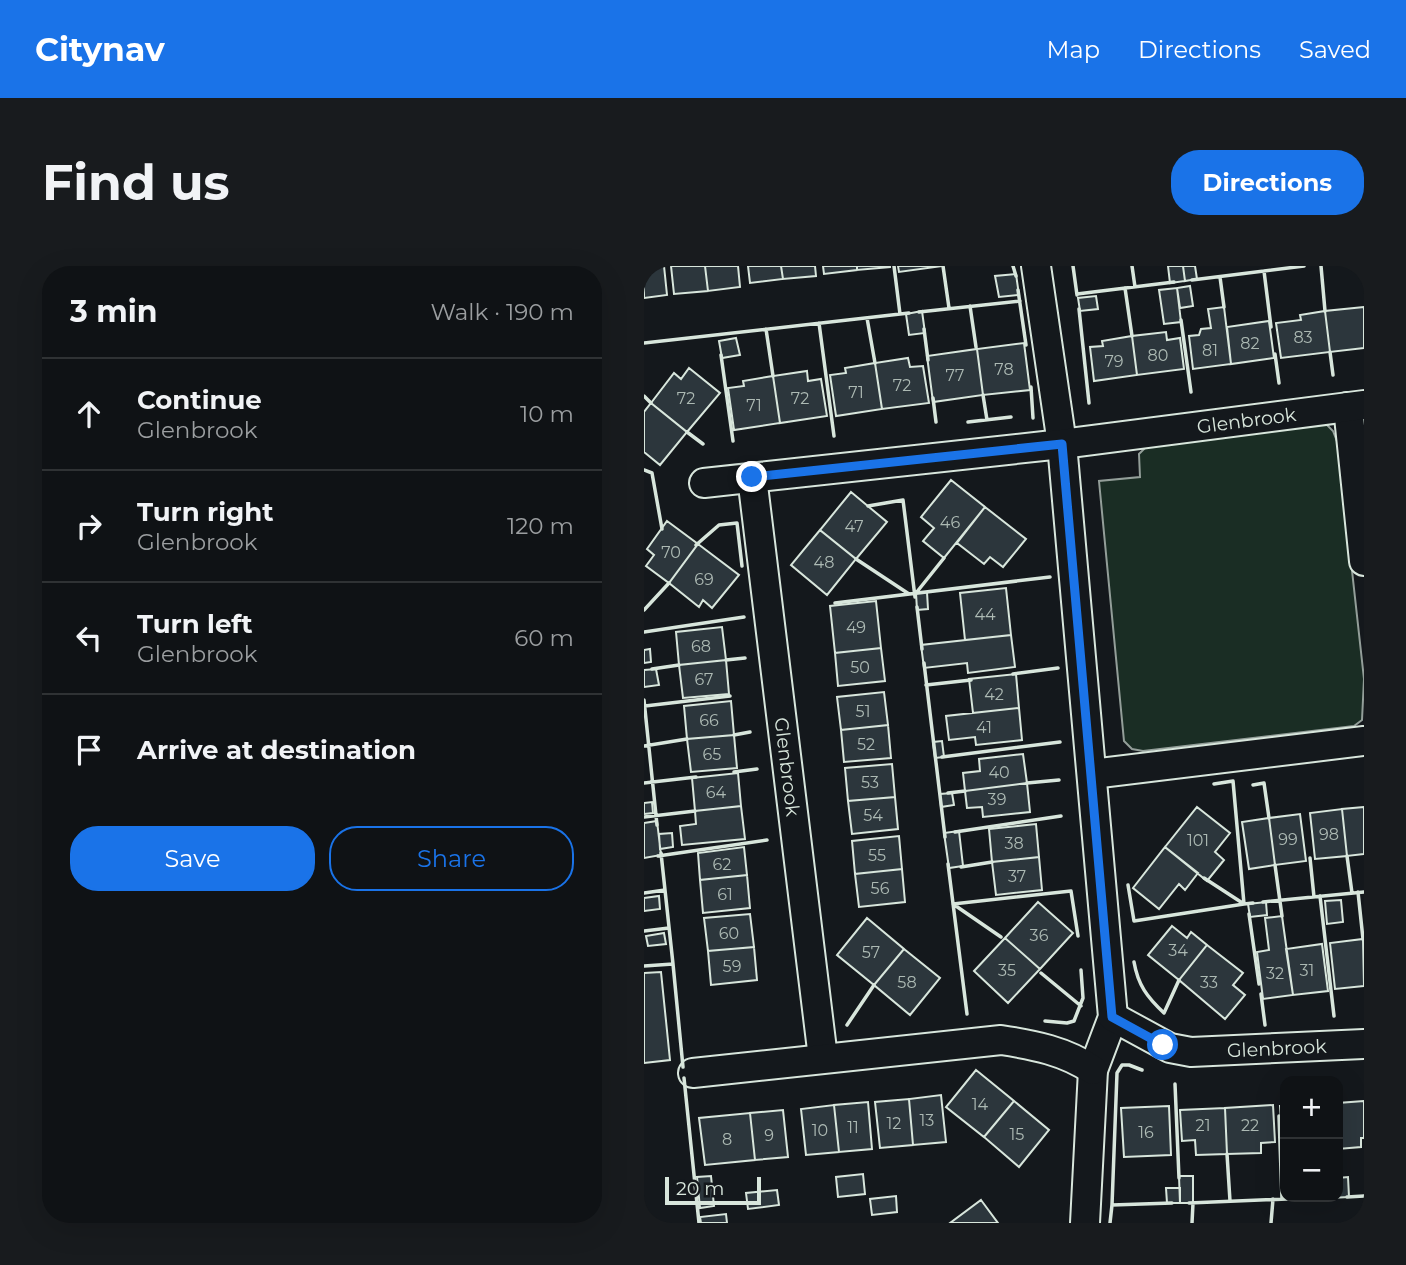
<!DOCTYPE html>
<meta charset="utf-8">
<style>
:root{--surface:#0f1215;--page:#181b1e;--text:#f1f3f6;--muted:#9b9ea0;--line:#2f3234;--accent:#1a73e8}
body{margin:0;font-family:Montserrat,sans-serif;background:var(--page);color:var(--text)}
.controls{position:absolute;right:21px;bottom:21px;display:grid;overflow:hidden;border-radius:14px;box-shadow:0 7px 28px #0002}
.controls button{width:63px;height:63px;display:grid;place-items:center;padding:0;border:0;border-bottom:2px solid var(--line);background:var(--surface);color:var(--text);font:35px sans-serif}
.scale{position:absolute;left:21px;bottom:18px;width:96px;box-sizing:border-box;padding-left:7px;border:4px solid #d8e6dc;border-top:0;font-size:19px;line-height:24px;white-space:nowrap;color:#d8e6dc;-webkit-text-stroke:5px #14181c;paint-order:stroke}
.stop{position:absolute;width:21px;height:21px;margin:-16px;border:5px solid #1a73e8;border-radius:50%;background:#fff}
.stop.end{background:#1a73e8;border-color:#fff;box-shadow:0 2px 7px #0008}
.list{margin:0;padding:0;list-style:none}
h2{display:flex;justify-content:space-between;align-items:center;height:91px;margin:0;padding:0 28px;font-size:30px}
h2 small{font-size:23px;font-weight:400;color:var(--muted)}
.list li{display:grid;grid-template-columns:46px 1fr auto;gap:21px;align-items:center;box-sizing:border-box;height:112px;padding:0 28px;border-top:2px solid var(--line)}
.list b{display:block;font-size:26px;white-space:nowrap}
.list p{margin:0;font-size:23px;white-space:nowrap;color:var(--muted)}
.list em{font-size:23px;font-style:normal;color:var(--muted)}
.actions{display:flex;gap:14px;padding:21px 28px}
.actions a{flex:1;padding:16px 0;border:2px solid var(--accent);border-radius:28px;text-align:center;font-size:24px;color:var(--accent)}
.actions .main{background:var(--accent);color:#fff}
.icon{flex:none;width:38px;height:38px;fill:none;stroke:currentColor;stroke-width:2;stroke-linecap:round;stroke-linejoin:round}
.map{position:relative;flex:none;width:720px;height:957px;overflow:hidden;border-radius:28px}
header{display:flex;align-items:center;gap:42px;box-sizing:border-box;height:98px;padding:0 35px;background:var(--accent);color:#fff}
header strong{font-size:33px}
nav{display:flex;gap:38px;margin-inline-start:auto;font-size:24px}
.intro{display:flex;align-items:center;justify-content:space-between;box-sizing:border-box;height:168px;padding:0 42px}
h1{margin:0;font-size:49px}
.button{padding:18px 32px;border-radius:28px;background:var(--accent);color:#fff;font-size:24px;font-weight:700}
main{display:flex;gap:42px;padding:0 42px}
aside{flex:1;background:var(--surface);border-radius:28px;box-shadow:0 7px 28px #0002}
.map>svg:first-child{display:block}
</style>
<header>
<strong>Citynav</strong>
<nav><a>Map</a><a>Directions</a><a>Saved</a></nav>
</header>
<div class="intro"><h1>Find us</h1><a class="button">Directions</a></div>
<main>
<aside>
<h2>3 min<small>Walk · 190 m</small></h2>
<ul class="list">
<li><svg class="icon" aria-label="ahead" viewBox="0 0 24 24"><path d="M12 20V5M6 11l6-6 6 6"/></svg><div><b>Continue</b><p>Glenbrook</p></div><em>10 m</em></li>
<li><svg class="icon" aria-label="right" viewBox="0 0 24 24"><path d="M7 20v-9h11M14 6l5 5-5 5"/></svg><div><b>Turn right</b><p>Glenbrook</p></div><em>120 m</em></li>
<li><svg class="icon" aria-label="left" viewBox="0 0 24 24"><path d="M17 20v-9H6M10 6l-5 5 5 5"/></svg><div><b>Turn left</b><p>Glenbrook</p></div><em>60 m</em></li>
<li><svg class="icon" aria-label="arrive" viewBox="0 0 24 24"><path d="M6 21V4h12l-3 4 3 4H6"/></svg><div><b>Arrive at destination</b></div></li>
</ul>
<div class="actions"><a class="main">Save</a><a>Share</a></div>
</aside>
<div class="map">
<svg width="720" height="957" viewBox="0 0 720 957">
<rect width="100%" height="100%" fill="#14181c"/>
<path fill="#1a2d24" stroke="#939e99" stroke-width="2" d="M681,157L689,165L694,178L720,413L718,454L710,460L499,485L488,483L480,475L455,215L496,211L495,188L501,182L510,177Z"/>
<path fill="#2c363c" stroke="#d8e6dc" stroke-width="2" d="M0,0H20L23,29L0,32Z
M27,0H61L64,25L30,28Z
M61,0H94L96,21L64,25Z
M104,0H137L139,13L106,17Z
M137,0H171L172,10L139,13Z
M179,0H213V4L180,8Z
M213,0H246V1L213,4Z
M254,0H298L255,6Z
M524,0H539L541,15L526,17Z
M539,0H551L553,13L541,15Z
M372,8L375,29L355,31L351,10Z
M546,20L549,40L536,42L533,22Z
M533,22L537,56L520,58L515,24Z
M452,30L454,43L436,45L434,32Z
M580,41L587,98L549,103L545,70L555,69L557,63L567,62L564,43Z
M720,41V82L686,86L681,45Z
M278,45L281,67L265,69L262,48Z
M681,45L686,86L637,92L632,57L657,54L656,49Z
M625,55L630,92L587,98L583,61Z
M522,66L523,74L536,72L540,103L493,109L488,70Z
M488,70L493,109L450,115L446,81L459,80L458,75Z
M92,72L96,89L78,92L75,75Z
M380,77L386,124L339,129L333,83Z
M333,83L339,129L289,136L283,90Z
M264,92L266,101L279,100L285,137L238,143L231,97Z
M231,97L238,143L192,150L186,109L202,107L201,102Z
M45,102L76,127L43,166L7,137L30,107L37,113Z
M163,105L164,115L177,113L183,150L136,157L129,110Z
M129,110L136,157L90,164L84,122L100,120L99,115Z
M7,137L43,166L16,199L0,186V146Z
M307,214L341,241L300,292L279,275L290,262L277,251Z
M207,226L243,256L212,293L176,264Z
M341,241L382,273L359,301L346,291L340,298L313,277Z
M23,255L54,278L25,317L2,300L10,289L3,283Z
M176,264L212,293L183,329L147,299Z
M54,278L95,309L68,342L59,334L55,341L25,317Z
M362,322L367,369L321,374L316,327Z
M283,326L284,343L273,344L272,327Z
M232,335L237,382L191,387L186,340Z
M78,361L82,394L35,399L32,366Z
M367,369L371,401L324,407L323,397L280,402L277,379Z
M237,382L241,415L194,420L191,387Z
M6,383L7,396L0,397V384Z
M82,394L85,428L39,432L35,399Z
M12,403L15,419L0,421V404Z
M372,408L375,442L329,447L325,413Z
M240,426L244,459L197,464L193,431Z
M87,435L90,469L43,473L40,440Z
M375,442L378,474L332,479L331,471L305,474L302,450Z
M244,459L247,492L200,496L197,464Z
M90,469L93,502L47,506L43,473Z
M298,475L300,491L291,492L289,476Z
M379,488L383,517L321,525L319,507L336,505L335,493Z
M248,498L251,531L204,535L201,502Z
M94,507L97,540L51,545L48,512Z
M383,517L386,546L339,551L338,541L323,542L321,525Z
M308,527L310,539L297,541L296,528Z
M251,531L254,563L208,568L204,535Z
M8,536L9,547L0,548V537Z
M97,540L101,573L38,579L36,560L52,558L51,545Z
M553,541L586,567L571,586L580,594L563,615L521,581Z
M720,541V588L703,590L698,543Z
M698,543L703,590L671,593L666,547Z
M656,548L662,595L631,599L625,552Z
M625,552L631,599L605,603L598,556Z
M13,555L17,589L0,592V557Z
M392,558L395,591L348,596L345,563Z
M315,565L319,600L305,602L300,567Z
M28,567L29,581L16,583L15,568Z
M255,570L258,603L211,608L208,575Z
M100,581L103,609L56,614L54,587Z
M521,581L554,607L541,624L535,618L515,643L489,622Z
M395,591L398,624L352,629L348,596Z
M258,603L261,636L215,641L211,608Z
M103,609L106,642L59,647L56,614Z
M15,630L16,643L0,645V632Z
M697,634L699,656L683,658L681,635Z
M394,636L429,667L396,703L361,672Z
M622,636L623,649L606,651L604,638Z
M106,648L110,681L64,685L60,652Z
M638,650L649,729L619,733L613,686L625,684L621,652Z
M223,652L260,683L230,719L193,689Z
M528,660L543,672L547,666L563,679L535,714L504,689Z
M20,667L22,678L4,680L2,670Z
M361,672L396,703L364,737L330,705Z
M719,673L720,720L691,723L686,677Z
M678,678L684,725L649,729L642,683Z
M563,679L599,707L589,719L601,729L581,753L535,714Z
M110,681L113,714L67,719L64,685Z
M260,683L296,712L266,749L230,719Z
M17,706L26,794L0,797V707Z
M332,804L370,835L340,871L302,841Z
M297,829L302,876L269,879L265,833Z
M265,833L269,879L236,882L231,836Z
M370,835L405,864L375,901L340,871Z
M720,835V872H717V881L694,883V837Z
M224,836L228,883L195,886L190,839Z
M190,839L195,886L162,889L157,843Z
M629,839L631,876L617,877V887L583,888L581,842Z
M525,840L527,889L480,891L477,842Z
M636,840H641V870H638Z
M581,842L583,888L552,889L551,874L538,875L536,844Z
M139,844L144,891L111,894L106,847Z
M106,847L111,894L61,899L55,852Z
M219,908L221,928L194,931L192,911Z
M67,910L70,940L56,942L53,911Z
M535,910H549V937H536Z
M704,911L705,931L685,932L694,931V912Z
M522,922H536V937H523Z
M133,924L135,939L104,943L102,927Z
M252,930L253,946L228,949L226,933Z
M337,934L354,957H306Z
M82,948L83,957H57L56,951Z"/>
<g fill="none" stroke-linecap="round" stroke-linejoin="round">
<defs>
<g id="minor">
<path d="M392,0L418,178L469,751L449,804L441,957"/>
<path d="M704,141L720,295"/>
<path id="s1" d="M108,211L179,792"/>
<path id="s2" d="M60,217L418,178L720,139"/>
<path d="M448,508L720,475"/>
<path id="s3" d="M469,751L526,782L547,786L720,778"/>
<path d="M49,807L357,774C390,779 421,785 449,804"/>
</g>
</defs>
<use href="#minor" stroke="#d8e6dc" stroke-width="32"/>
<use href="#minor" stroke="#14181c" stroke-width="28"/>
<path stroke="#d8e6dc" stroke-width="3.5" d="M250,0L256,48
M299,0L305,42
M369,0L372,10
M429,0L433,29
M488,0L491,21
M677,0L681,45
M620,5L627,61
M576,11L580,41
M548,14L660,0
M481,22L488,70
M374,24L382,79
M433,28L530,16
M326,40L332,81
M435,43L445,137
M275,46L376,35
M223,52L231,97
M537,54L547,126
M175,57L190,170
M122,63L129,110
M280,63L284,94
M0,77L265,47
M686,86L689,109
M631,88L635,117
M77,89L89,175
M387,121L389,152
M339,129L343,154
M0,130L7,137
M289,132L292,156
M324,156L367,151
M43,166L59,178
M0,204L8,207L18,263
M224,240L259,234L271,331
M52,279L75,259L93,257L98,300
M212,293L265,328
M272,327L300,292
M191,337L406,311
M273,341L278,383
M0,344L25,317
M0,366L100,351
M82,394L101,392
M280,397L301,571
M8,403L35,399
M369,408L414,402
M282,419L327,414
M0,434L13,559
M1,440L86,430
M90,469L106,466
M0,480L43,473
M298,491L416,476
M90,506L113,503
M0,517L52,511
M383,517L415,514
M570,518L589,515L600,638L609,637
M609,519L620,517L625,552
M304,527L321,525
M0,551L51,545
M311,566L417,550
M17,587L29,698
M14,590L123,574
M703,590L708,627
M666,592L670,631
M304,598L323,748
M631,599L638,650
M317,601L348,596
M560,612L600,638
M484,619L490,655L600,638
M714,626L719,673
M0,627L21,624
M676,630L690,750
M619,636L720,626
M309,638L427,625L434,670
M309,638L357,671
M605,648L615,718
M0,665L25,662
M490,696C494,719 503,731 520,747L535,714
M0,700L29,698L39,801
M397,707L437,740
M617,728L621,759
M401,755L423,757L430,755L439,732L437,704
M203,759L230,719
M498,804L485,799H478L473,807L468,939L528,937
M40,812L55,957
M531,818L535,912
M635,850L638,933
M583,888L586,935
M703,931L720,930
M545,937L689,931
M466,957L468,939
M548,957L549,937
M627,957L629,933"/>
</g>
<g fill="none" stroke-linecap="round" stroke-linejoin="round">
<path stroke="#1a73e8" stroke-width="9" d="M108,211L418,178L468,751L519,779"/>
</g>
<g text-anchor="middle" dominant-baseline="central" stroke-width="5" stroke-linejoin="round" paint-order="stroke">
<g font-size="16" fill="#adbab4">
<text x="659" y="71">83</text>
<text x="606" y="77">82</text>
<text x="566" y="84">81</text>
<text x="514" y="89">80</text>
<text x="470" y="95">79</text>
<text x="360" y="103">78</text>
<text x="311" y="109">77</text>
<text x="258" y="119">72</text>
<text x="212" y="126">71</text>
<text x="42" y="132">72</text>
<text x="156" y="132">72</text>
<text x="110" y="139">71</text>
<text x="306" y="256">46</text>
<text x="210" y="260">47</text>
<text x="27" y="286">70</text>
<text x="180" y="296">48</text>
<text x="60" y="313">69</text>
<text x="341" y="348">44</text>
<text x="212" y="361">49</text>
<text x="57" y="380">68</text>
<text x="216" y="401">50</text>
<text x="60" y="413">67</text>
<text x="350" y="428">42</text>
<text x="219" y="445">51</text>
<text x="65" y="454">66</text>
<text x="340" y="461">41</text>
<text x="222" y="478">52</text>
<text x="68" y="488">65</text>
<text x="355" y="506">40</text>
<text x="226" y="516">53</text>
<text x="72" y="526">64</text>
<text x="353" y="533">39</text>
<text x="229" y="549">54</text>
<text x="685" y="568">98</text>
<text x="644" y="573">99</text>
<text x="554" y="574">101</text>
<text x="370" y="577">38</text>
<text x="233" y="589">55</text>
<text x="78" y="598">62</text>
<text x="373" y="610">37</text>
<text x="236" y="622">56</text>
<text x="81" y="628">61</text>
<text x="85" y="667">60</text>
<text x="395" y="669">36</text>
<text x="534" y="684">34</text>
<text x="227" y="686">57</text>
<text x="88" y="700">59</text>
<text x="363" y="704">35</text>
<text x="663" y="704">31</text>
<text x="631" y="707">32</text>
<text x="263" y="716">58</text>
<text x="565" y="716">33</text>
<text x="336" y="838">14</text>
<text x="283" y="854">13</text>
<text x="250" y="857">12</text>
<text x="559" y="859">21</text>
<text x="606" y="859">22</text>
<text x="209" y="861">11</text>
<text x="176" y="864">10</text>
<text x="502" y="866">16</text>
<text x="373" y="868">15</text>
<text x="125" y="869">9</text>
<text x="83" y="873">8</text>
</g>
<g font-size="19" fill="#d8e6dc" stroke="#14181c">
<text stroke="none"><textPath href="#s2" startOffset="546">Glenbrook</textPath></text>
<text stroke="none"><textPath href="#s1" startOffset="292">Glenbrook</textPath></text>
<text stroke="none"><textPath href="#s3" startOffset="172">Glenbrook</textPath></text>
</g>
</g>
</svg>
<div class="controls">
<button>+</button>
<button>−</button>
</div>
<div class="scale">20 m</div>
<div class="stop" style="left:519px;top:779px"></div>
<div class="stop end" style="left:108px;top:211px"></div>
</div>
</main>
